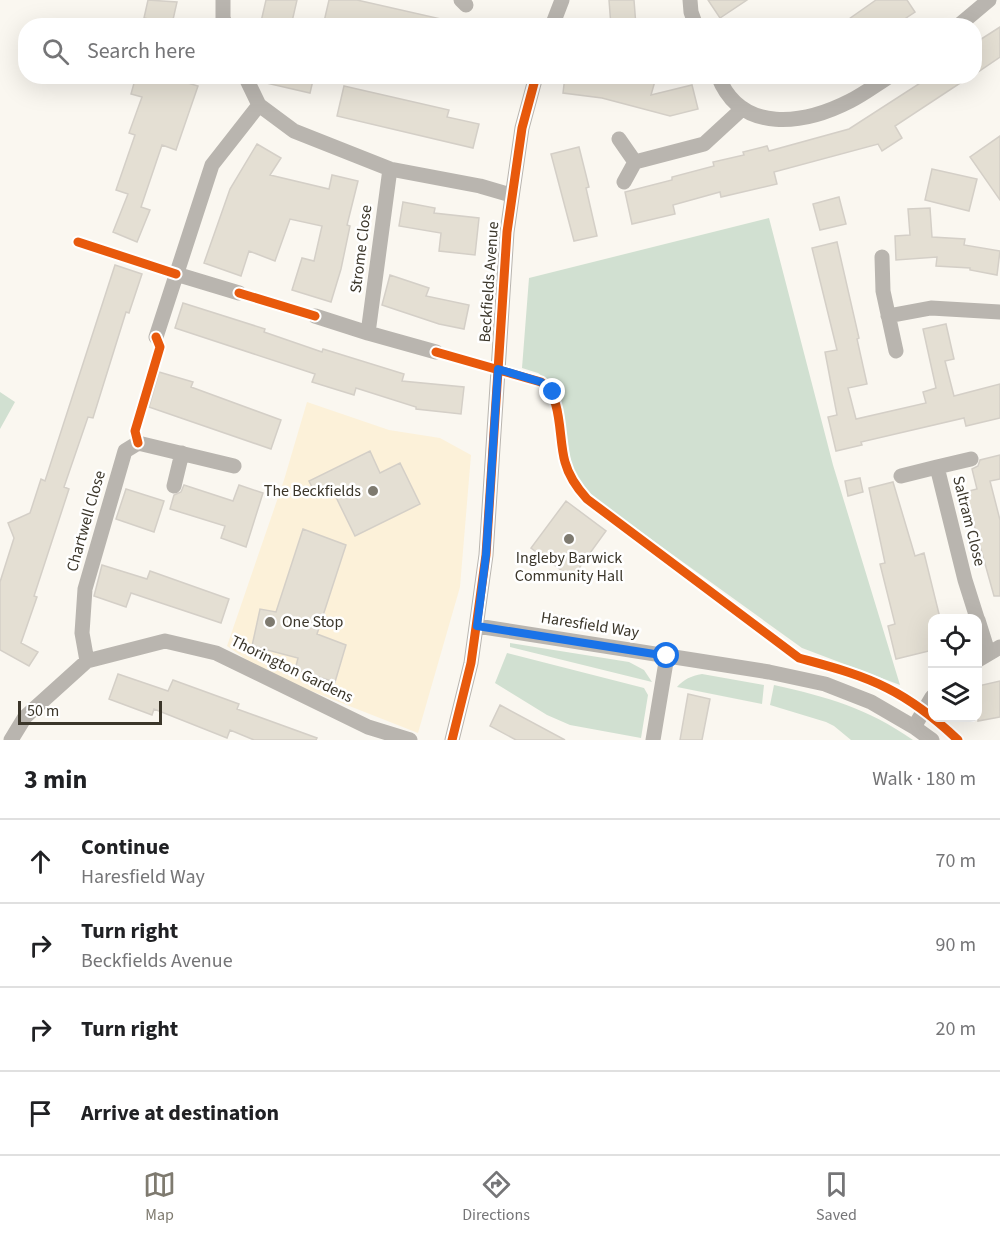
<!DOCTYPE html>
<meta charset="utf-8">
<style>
:root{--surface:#fff;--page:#f6f6f6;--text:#202124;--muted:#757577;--line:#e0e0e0;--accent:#7e7a6f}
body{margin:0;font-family:"Source Sans 3",sans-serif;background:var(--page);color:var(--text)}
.controls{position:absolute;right:18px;bottom:18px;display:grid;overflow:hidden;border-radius:12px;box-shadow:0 6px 24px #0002}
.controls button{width:54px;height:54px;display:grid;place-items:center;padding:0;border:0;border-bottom:2px solid var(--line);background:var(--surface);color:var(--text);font:30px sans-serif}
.scale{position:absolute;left:18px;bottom:15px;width:144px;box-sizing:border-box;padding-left:6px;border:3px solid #3b362a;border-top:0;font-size:16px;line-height:21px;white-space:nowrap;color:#3b362a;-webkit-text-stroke:4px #fff;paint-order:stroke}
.stop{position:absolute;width:18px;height:18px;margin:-14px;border:4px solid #1a73e8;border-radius:50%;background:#fff}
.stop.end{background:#1a73e8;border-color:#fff;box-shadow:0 2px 6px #0008}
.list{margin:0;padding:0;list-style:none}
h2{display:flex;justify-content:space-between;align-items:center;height:78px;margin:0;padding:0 24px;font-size:26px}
h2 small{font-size:20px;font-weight:400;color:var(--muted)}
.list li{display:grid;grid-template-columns:39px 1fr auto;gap:18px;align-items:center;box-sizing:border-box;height:84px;padding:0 24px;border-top:2px solid var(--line)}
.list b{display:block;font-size:22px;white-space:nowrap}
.list p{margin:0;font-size:20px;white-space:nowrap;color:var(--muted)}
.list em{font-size:20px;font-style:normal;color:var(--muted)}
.icon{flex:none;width:33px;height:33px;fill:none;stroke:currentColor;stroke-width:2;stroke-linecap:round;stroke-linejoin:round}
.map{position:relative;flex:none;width:1000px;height:740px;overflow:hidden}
.search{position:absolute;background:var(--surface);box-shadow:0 6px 24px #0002;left:18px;right:18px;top:18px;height:66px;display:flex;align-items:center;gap:15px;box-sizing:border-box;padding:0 21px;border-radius:24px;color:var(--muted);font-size:22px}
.sheet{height:414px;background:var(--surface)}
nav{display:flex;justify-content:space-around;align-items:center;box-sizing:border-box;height:84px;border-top:2px solid var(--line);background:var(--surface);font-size:16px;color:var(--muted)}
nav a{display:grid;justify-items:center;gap:3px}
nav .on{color:var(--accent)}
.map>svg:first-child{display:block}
</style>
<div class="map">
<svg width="1000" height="740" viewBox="0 0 1000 740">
<rect width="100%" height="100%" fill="#faf7f0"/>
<path fill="#fcf1d9" d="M307,402L389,430L440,438L471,455L460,587L418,733L306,689L253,664L227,646L284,480Z"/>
<path fill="#d1e0d1" d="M769,218L833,465L900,685L802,648L601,503L584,488L572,470L561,401L555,385L538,373L522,368L529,278Z
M0,392L15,402L0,429Z
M510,643L629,662L644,670L652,682L510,647Z
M507,653L644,688L648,695L641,738L570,725L547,715L495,683Z
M702,674L764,685L762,704L677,687C684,679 691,676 702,674Z
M774,685C828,697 867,708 913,740H851L834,726L826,722L770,705Z"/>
<path fill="#e4dfd3" stroke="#d4cfc7" stroke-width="1.5" d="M148,0L177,2L172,24L144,18Z
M266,0H297L291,26H260Z
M329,0H357L441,19L440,26H323Z
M609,0H634L636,26H611Z
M708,0H747L720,18Z
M876,0H907L915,12L894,26H839Z
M1000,27V57L975,74V43Z
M136,76H164L198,86L176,150L162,145L141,207L150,210L137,242L113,232L128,194L116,190L135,135L129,133L142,97L131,94Z
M266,76H314L310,93L266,83Z
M565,76H640L655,81L651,95L692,85L698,109L670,116L602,98L563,93Z
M931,76H971L895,126L902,138L882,151L878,144L774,172L777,184L721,197L720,192L673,205L675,214L632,224L625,192L672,180V177L714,166L713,162L744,155L743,152L767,146L769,151L849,129Z
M344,86L449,110L447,117L479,124L473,148L337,116Z
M1000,136V200L970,157Z
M257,144L281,158L270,175L329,189L332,175L358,181L347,225L350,226L341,269L331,302L292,290L302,258L314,261L322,226L290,219L275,261L249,251L241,276L204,263L230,189Z
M579,147L589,187L586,188L597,236L574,241L551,154Z
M932,169L977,179L969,211L925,200Z
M839,197L846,224L820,230L813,204Z
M403,202L435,208L434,213L479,218L475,255L439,251L441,233L399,226Z
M930,208L932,237L965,239L964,245L1000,251L997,275L970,270V268L936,266L937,257L896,260L895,236L910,235L908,209Z
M837,242L859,338L857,339L867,384L848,388L856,419L926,403L923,392L936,388L923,329L946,324L954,359L945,361L954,396L1000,384V418L966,426L964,418L861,442L862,445L836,451L828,417L837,415L825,352L837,350L812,248Z
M115,265L142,274L129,313L126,312L93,418L88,417L64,487L69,489L34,596L37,597L21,643L38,652L29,666L0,650V582L14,538L8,523L30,513L41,479L45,481Z
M390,275L429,288L426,296L469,305L464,329L439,324L382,305Z
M183,303L265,329L264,332L322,352L323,349L404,374L402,381L464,387L461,414L416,409V407L356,388L354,395L312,382L315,374L175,328Z
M159,372L193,382L191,387L281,420L271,449L149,407Z
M370,451L380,473L400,463L420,504L355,536L331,487L316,495L309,481Z
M1000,455V479L990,481L1000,520V596H994L965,492L977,489L972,469L978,466L980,460Z
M860,478L863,492L848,496L845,481Z
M893,482L915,556L924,553L940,618H933V650L896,659L888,626L895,624L880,564L885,563L869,488Z
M184,485L233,501L239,485L263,493L246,547L221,538L225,526L170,509L174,495L181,492Z
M126,489L164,501L154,532L116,519Z
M566,501L606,531L572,578L531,548Z
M303,529L346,545L317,634L346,645L335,682L295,670L298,658L252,646L260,609L276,612Z
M102,565L147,579L150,571L229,599L221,623L131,593L126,607L94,596Z
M118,674L168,691L173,680L239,704L237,709L317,738L316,740H254L230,730L227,738L154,709L152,715L109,699Z
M1000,681V717L978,721V686Z
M688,694L710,699L702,740H680Z
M500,705L565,740H516L490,726Z"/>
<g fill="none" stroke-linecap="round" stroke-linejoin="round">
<path stroke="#b9b5af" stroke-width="15" d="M223,0V18L226,26
M461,0L466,5
M690,0L691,12L696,26
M552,26L562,0
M958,26L989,0
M245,76L259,105L294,131L390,169L480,186L511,195
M718,76C741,135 805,124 850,101C864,94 877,84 890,76
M619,139L635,162L704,144L742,109
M624,182L635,162
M882,257L883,291L896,351
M176,274L239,293
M315,316L368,333L390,169
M888,316L931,308L1000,312
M368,333L436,352
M156,337L212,165L259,105
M971,459L937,467L965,580L977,618
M901,476L937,467
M174,486L182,453
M978,620L988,652
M477,626L769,672L825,684L871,702L914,727L932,740
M978,660L1000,647
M87,661L82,633L85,589L125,451L138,443L234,466
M914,727L932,697
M11,740L25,717L87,661L165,641L216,653L368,727L410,740
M452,740L471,663L486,555L507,232L522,128L536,76
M653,740L667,656"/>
<defs>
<path id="cycleway" d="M78,242L176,274
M239,293L315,316
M436,352L541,382C563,396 558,438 565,462C569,477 577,488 587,499L799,658C828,666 860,674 887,688C913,701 937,720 958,740
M138,443L135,431L160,347L156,337
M452,740L471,663L486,555L507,232L522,128L536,76"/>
</defs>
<use href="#cycleway" stroke="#fff" stroke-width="13"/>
<use href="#cycleway" stroke="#e8590c" stroke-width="9"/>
</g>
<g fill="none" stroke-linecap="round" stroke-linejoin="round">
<path stroke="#1a73e8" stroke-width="8" d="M553,392L541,382L498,369L486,555L477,626L667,656"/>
</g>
<g fill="#7e7a6f" stroke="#fff" stroke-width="2">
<circle cx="373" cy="491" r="6"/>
<circle cx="569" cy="539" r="6"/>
<circle cx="270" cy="622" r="6"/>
</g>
<g text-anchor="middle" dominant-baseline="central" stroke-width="5" stroke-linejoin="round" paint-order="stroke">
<g font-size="16" fill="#3b362a" stroke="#fff">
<text transform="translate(361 249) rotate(-83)">Strome Close</text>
<text transform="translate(489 282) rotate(-86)">Beckfields Avenue</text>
<text transform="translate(86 521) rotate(-74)">Chartwell Close</text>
<text transform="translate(969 521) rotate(76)">Saltram Close</text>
<text transform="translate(590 625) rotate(9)">Haresfield Way</text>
<text transform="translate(292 669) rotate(26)">Thorington Gardens</text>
</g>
<g font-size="16" fill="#3b362a" stroke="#fff" text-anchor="end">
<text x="361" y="491">The Beckfields</text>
<text x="569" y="558" text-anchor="middle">Ingleby Barwick<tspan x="569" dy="18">Community Hall</tspan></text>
<text x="282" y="622" text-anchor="start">One Stop</text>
</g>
</g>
</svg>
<div class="controls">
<button><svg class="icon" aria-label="locate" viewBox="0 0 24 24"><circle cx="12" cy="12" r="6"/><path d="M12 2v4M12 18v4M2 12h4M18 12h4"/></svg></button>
<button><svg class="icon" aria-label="layers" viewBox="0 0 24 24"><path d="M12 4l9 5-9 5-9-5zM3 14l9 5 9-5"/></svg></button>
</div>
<div class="scale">50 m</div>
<div class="stop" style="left:667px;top:656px"></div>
<div class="stop end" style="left:553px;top:392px"></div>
<div class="search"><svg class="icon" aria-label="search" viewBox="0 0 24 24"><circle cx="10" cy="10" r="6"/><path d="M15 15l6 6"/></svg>Search here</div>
</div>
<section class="sheet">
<h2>3 min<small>Walk · 180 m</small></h2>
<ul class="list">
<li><svg class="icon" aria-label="ahead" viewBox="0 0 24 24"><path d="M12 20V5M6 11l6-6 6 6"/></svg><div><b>Continue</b><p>Haresfield Way</p></div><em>70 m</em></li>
<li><svg class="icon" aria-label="right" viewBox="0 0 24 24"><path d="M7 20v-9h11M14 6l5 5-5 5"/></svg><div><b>Turn right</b><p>Beckfields Avenue</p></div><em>90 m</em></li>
<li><svg class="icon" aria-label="right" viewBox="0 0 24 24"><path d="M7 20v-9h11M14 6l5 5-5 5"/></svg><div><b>Turn right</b></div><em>20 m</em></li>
<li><svg class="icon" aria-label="arrive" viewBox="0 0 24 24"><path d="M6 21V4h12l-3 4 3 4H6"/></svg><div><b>Arrive at destination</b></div></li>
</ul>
</section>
<nav>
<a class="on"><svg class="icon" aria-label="map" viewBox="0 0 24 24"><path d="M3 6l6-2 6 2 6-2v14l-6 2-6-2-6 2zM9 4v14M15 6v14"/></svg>Map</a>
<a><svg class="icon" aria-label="directions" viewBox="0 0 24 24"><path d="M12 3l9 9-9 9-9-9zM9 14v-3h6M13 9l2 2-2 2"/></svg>Directions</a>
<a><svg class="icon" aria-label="saved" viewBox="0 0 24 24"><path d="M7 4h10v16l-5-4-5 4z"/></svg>Saved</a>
</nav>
